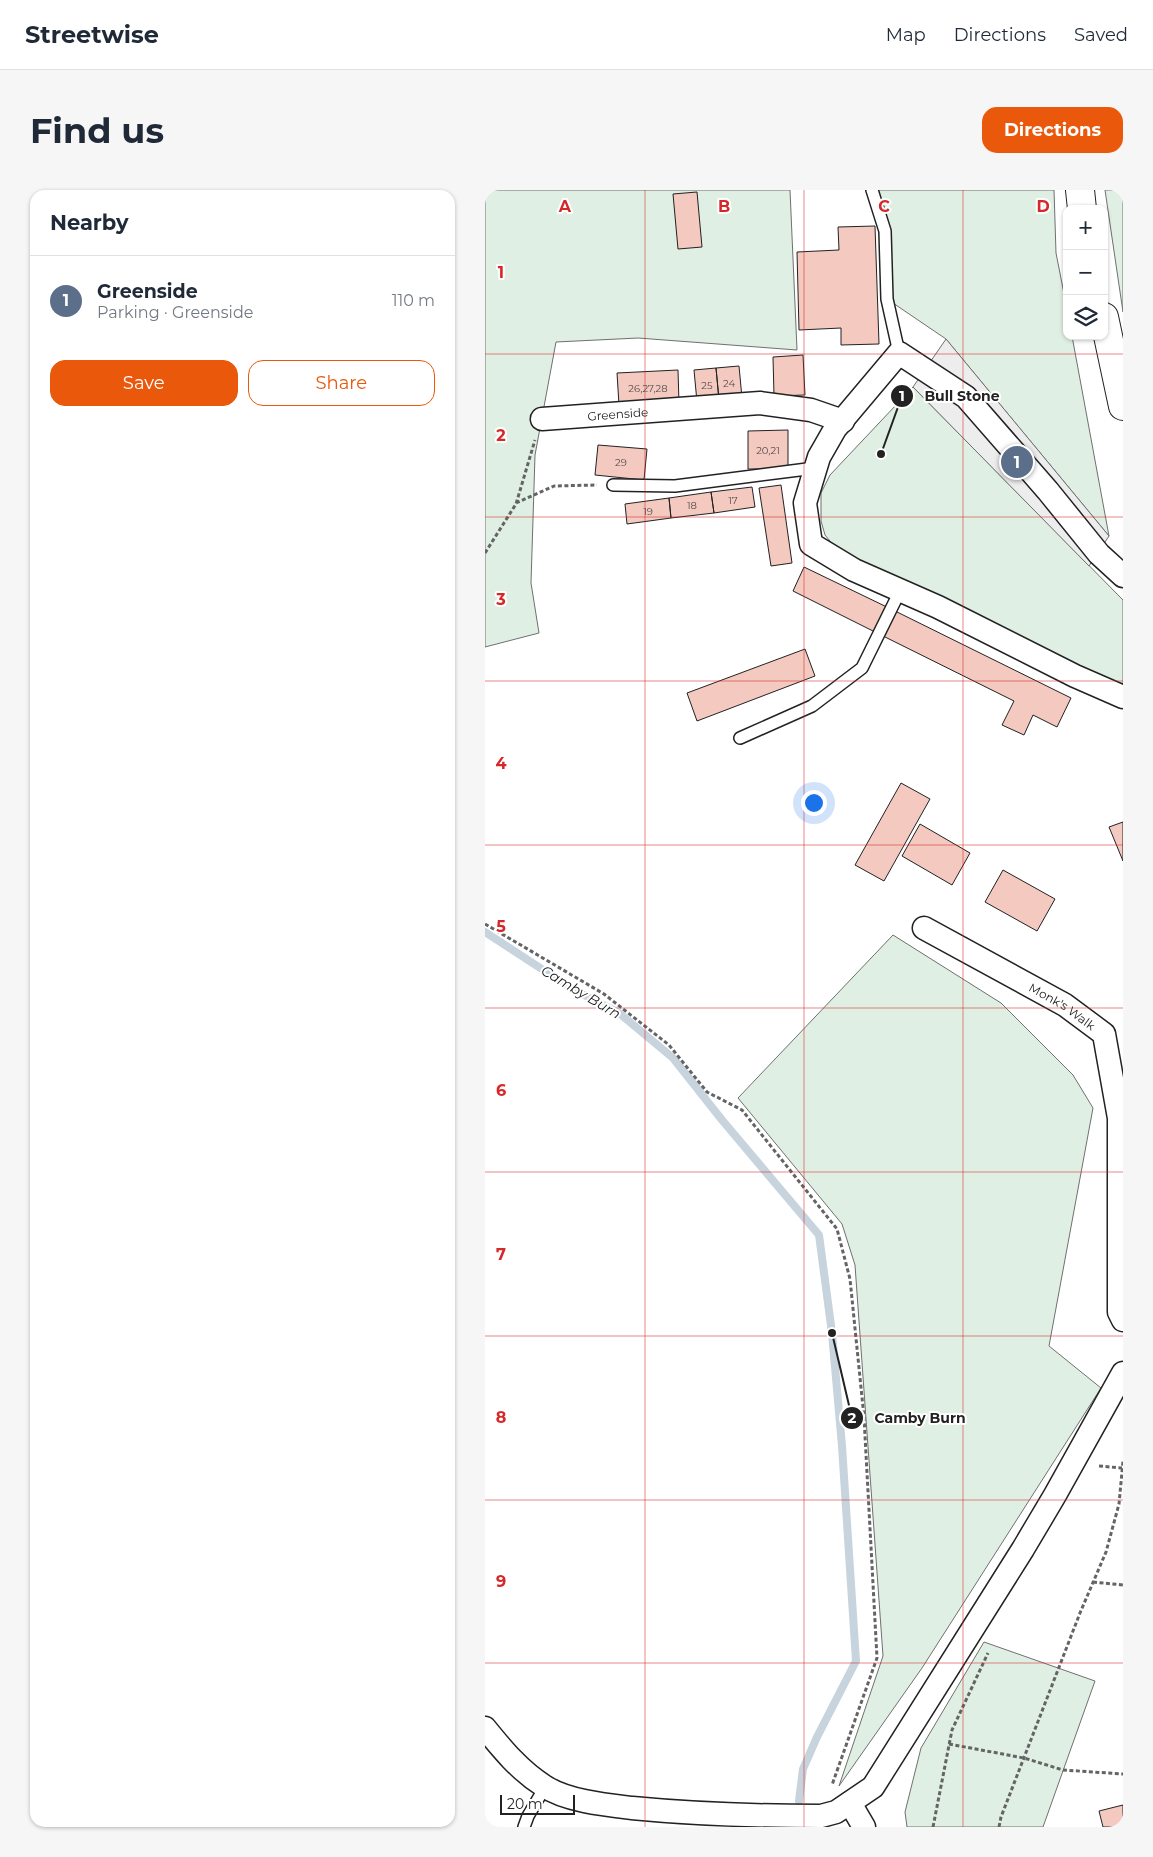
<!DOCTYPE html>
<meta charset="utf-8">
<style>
:root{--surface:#fff;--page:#f6f6f7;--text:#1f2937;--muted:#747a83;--line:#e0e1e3;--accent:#ea580c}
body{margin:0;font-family:Montserrat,sans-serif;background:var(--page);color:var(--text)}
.controls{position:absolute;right:15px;top:15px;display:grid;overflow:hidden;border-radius:10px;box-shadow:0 1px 4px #0004}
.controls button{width:45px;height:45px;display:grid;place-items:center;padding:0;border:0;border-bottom:1px solid var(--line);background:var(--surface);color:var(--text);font:25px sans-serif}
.scale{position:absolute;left:15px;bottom:12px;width:75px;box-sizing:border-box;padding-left:5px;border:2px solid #222;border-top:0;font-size:14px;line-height:18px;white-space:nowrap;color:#222;-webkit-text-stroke:4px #fff;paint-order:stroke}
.you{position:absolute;left:328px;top:612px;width:18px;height:18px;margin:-12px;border:4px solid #fff;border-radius:50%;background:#1a73e8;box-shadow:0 0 0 8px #1a73e833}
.badge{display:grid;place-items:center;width:32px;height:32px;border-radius:50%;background:var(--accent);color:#fff;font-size:16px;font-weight:700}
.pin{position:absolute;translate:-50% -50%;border:2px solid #fff;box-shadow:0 1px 5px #0006}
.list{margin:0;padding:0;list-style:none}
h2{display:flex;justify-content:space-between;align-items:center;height:65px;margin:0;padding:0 20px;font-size:21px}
h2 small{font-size:16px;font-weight:400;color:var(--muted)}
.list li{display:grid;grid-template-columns:32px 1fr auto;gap:15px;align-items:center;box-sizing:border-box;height:90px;padding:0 20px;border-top:1px solid var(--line)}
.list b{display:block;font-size:19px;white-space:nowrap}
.list p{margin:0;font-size:16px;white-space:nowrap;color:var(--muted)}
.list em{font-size:16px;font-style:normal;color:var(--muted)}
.actions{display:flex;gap:10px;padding:15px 20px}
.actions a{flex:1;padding:11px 0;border:1px solid var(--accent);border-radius:15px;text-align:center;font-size:18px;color:var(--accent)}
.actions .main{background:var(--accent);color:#fff}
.icon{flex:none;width:28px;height:28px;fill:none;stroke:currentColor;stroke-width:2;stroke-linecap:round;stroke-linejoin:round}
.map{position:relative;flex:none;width:638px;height:1637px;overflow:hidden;border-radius:15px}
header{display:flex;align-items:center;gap:30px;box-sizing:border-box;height:70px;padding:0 25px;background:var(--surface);border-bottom:1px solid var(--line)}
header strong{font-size:24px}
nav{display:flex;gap:28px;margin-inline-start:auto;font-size:18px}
.intro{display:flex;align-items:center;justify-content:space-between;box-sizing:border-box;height:120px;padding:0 30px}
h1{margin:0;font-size:35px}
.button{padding:12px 22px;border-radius:15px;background:var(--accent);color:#fff;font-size:18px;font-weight:700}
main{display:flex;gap:30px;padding:0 30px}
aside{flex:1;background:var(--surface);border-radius:15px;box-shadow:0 1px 4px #0004}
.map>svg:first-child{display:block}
</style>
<header>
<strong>Streetwise</strong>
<nav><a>Map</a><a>Directions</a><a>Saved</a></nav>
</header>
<div class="intro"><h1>Find us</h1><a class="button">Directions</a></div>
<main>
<aside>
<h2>Nearby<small></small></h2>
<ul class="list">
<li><span class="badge" style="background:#5c6f8a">1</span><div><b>Greenside</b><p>Parking · Greenside</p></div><em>110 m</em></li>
</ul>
<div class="actions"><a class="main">Save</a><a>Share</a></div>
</aside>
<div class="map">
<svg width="638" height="1637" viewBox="0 0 638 1637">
<rect width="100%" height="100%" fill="#fff"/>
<path fill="#e0efe3" stroke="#6f6f6f" d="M0,0H305L312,160L153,148L71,152L50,265L46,393L54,443L0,457Z
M387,0H569L571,63L582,119V146H587L624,346L461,149L402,109L400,41Z
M620,0H638V122Z
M428,197L638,410V497L354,362L340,345L336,331V303L345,285Z
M408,745L516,813L588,885L608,918L564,1156L616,1198L437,1478L354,1596L398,1466L370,1075L357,1034L253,908Z
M499,1452L610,1491L558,1637H422L420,1622L436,1558Z"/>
<path fill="#ededed" stroke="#6f6f6f" d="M461,149L624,346L604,376L428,197Z"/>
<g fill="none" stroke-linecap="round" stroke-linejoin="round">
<path stroke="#c7d3dd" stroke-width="8" d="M0,742L86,798L134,823L188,868L237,930L334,1045L347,1143L357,1256L371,1471L332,1547L318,1579L314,1611"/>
</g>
<path fill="#f3c9c0" stroke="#222" d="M212,2L217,57L193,59L188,4Z
M390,36L394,154L356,155V138L314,140L312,62L354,60L353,37Z
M318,165L320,205L289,206L288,167Z
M254,176L257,208L234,210L231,178Z
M231,178L234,210L212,212L209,180Z
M193,180L194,213L134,215L132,183Z
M303,240V279H263V241Z
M113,255L162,259L159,290L110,285Z
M296,295L307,373L286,376L274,298Z
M267,297L270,317L229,323L226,302Z
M226,302L229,323L186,328L184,308Z
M184,308L186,328L142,334L140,314Z
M319,377L406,419L394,444L308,401Z
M406,419L586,508L572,537L548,525L539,545L517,535L529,511L394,444Z
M320,459L330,486L212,531L202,503Z
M416,593L445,609L399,691L370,675Z
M638,632V671L624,637Z
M435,634L485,663L467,695L417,666Z
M518,680L570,709L552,741L500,712Z
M638,1615V1637H618L614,1621Z"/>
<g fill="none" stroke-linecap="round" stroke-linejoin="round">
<defs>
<path id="service" d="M387,0L400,41L402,109L414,163
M128,295L190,296L330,278
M255,548L327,516L377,478L415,401
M39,1637L43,1626L60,1597"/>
<g id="minor">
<path id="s1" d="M57,229L275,213L326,220L358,231"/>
<path d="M638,386L614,364L563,301L481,207L414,163L350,239L334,267L320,313L326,354L369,380L453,417L590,486L638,507"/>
<path id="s2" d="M439,738L580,815L619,844L634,928V1122L638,1130"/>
<path d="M0,1538C17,1559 35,1581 59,1596C81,1611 121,1615 147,1618C209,1624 273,1626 336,1626L351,1622L388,1597L538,1359L570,1305L638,1183"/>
<path d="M365,1613L379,1637"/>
</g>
<path id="primary" d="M595,0L597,19
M619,127L638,216"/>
</defs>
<use href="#service" stroke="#222" stroke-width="14"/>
<use href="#minor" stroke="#222" stroke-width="25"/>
<use href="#primary" stroke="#222" stroke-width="30"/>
<path stroke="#646464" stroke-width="3" stroke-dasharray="4 2.5" stroke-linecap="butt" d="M31,313L69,296L112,295
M0,363L31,314L50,250
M0,734L119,804L184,855L222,902L257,920L352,1039L365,1089L379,1227L392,1468L347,1595
M614,1276L637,1278
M608,1392L638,1395
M464,1554L539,1568L578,1580L638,1584
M448,1637L467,1540L503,1463
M514,1637L516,1627L595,1423L621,1362L634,1314L638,1271"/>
<use href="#service" stroke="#fff" stroke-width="11"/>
<use href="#minor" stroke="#fff" stroke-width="22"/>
<use href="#primary" stroke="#fff" stroke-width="28"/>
</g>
<path fill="none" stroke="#d62828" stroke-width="1" stroke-opacity="0.55" d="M160,0V1637M319,0V1637M478,0V1637M0,164H638M0,327H638M0,491H638M0,655H638M0,818H638M0,982H638M0,1146H638M0,1310H638M0,1473H638"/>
<g text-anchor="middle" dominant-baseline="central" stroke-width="4" stroke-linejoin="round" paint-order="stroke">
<g font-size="10" fill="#564c4a">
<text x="244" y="193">24</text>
<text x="222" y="195">25</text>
<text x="163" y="198">26,27,28</text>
<text x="283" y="260">20,21</text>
<text x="136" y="272">29</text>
<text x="248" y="310">17</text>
<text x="207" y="315">18</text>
<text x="163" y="321">19</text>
</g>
<g font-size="12" fill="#222" stroke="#fff">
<text stroke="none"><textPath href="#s1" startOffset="76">Greenside</textPath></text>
<text stroke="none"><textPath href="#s2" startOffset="159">Monk's Walk</textPath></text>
</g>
<g font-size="14" font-style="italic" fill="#222" stroke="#fff">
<text transform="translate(96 802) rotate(31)">Camby Burn</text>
</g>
</g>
<g font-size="16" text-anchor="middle" font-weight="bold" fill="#d62828" stroke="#fff" stroke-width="4" stroke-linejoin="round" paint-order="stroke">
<text x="80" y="22">A</text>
<text x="239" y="22">B</text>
<text x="399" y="22">C</text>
<text x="558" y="22">D</text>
<text x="16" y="88">1</text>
<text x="16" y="251">2</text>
<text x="16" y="415">3</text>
<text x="16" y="579">4</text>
<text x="16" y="742">5</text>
<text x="16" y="906">6</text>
<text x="16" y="1070">7</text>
<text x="16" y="1233">8</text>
<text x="16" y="1397">9</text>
</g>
<path fill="none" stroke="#222" stroke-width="2" d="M396 264L417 206M347 1143L367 1228"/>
<g fill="#222" stroke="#fff" stroke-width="2">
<circle cx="396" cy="264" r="5"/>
<circle cx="347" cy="1143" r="5"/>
<circle cx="417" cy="206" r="12"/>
<circle cx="367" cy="1228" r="12"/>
</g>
<g font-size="15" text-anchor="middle" font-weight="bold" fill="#fff">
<text x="417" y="211">1</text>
<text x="367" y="1233">2</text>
</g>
<g font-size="14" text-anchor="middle" font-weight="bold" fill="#222" stroke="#fff" stroke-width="4" stroke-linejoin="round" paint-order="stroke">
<text x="477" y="211">Bull Stone</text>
<text x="435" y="1233">Camby Burn</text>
</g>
</svg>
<div class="controls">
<button>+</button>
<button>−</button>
<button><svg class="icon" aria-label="layers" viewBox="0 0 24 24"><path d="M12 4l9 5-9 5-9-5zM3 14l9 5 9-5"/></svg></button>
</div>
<div class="scale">20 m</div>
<div class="you"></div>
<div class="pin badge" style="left:532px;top:272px;background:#5c6f8a">1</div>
</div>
</main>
